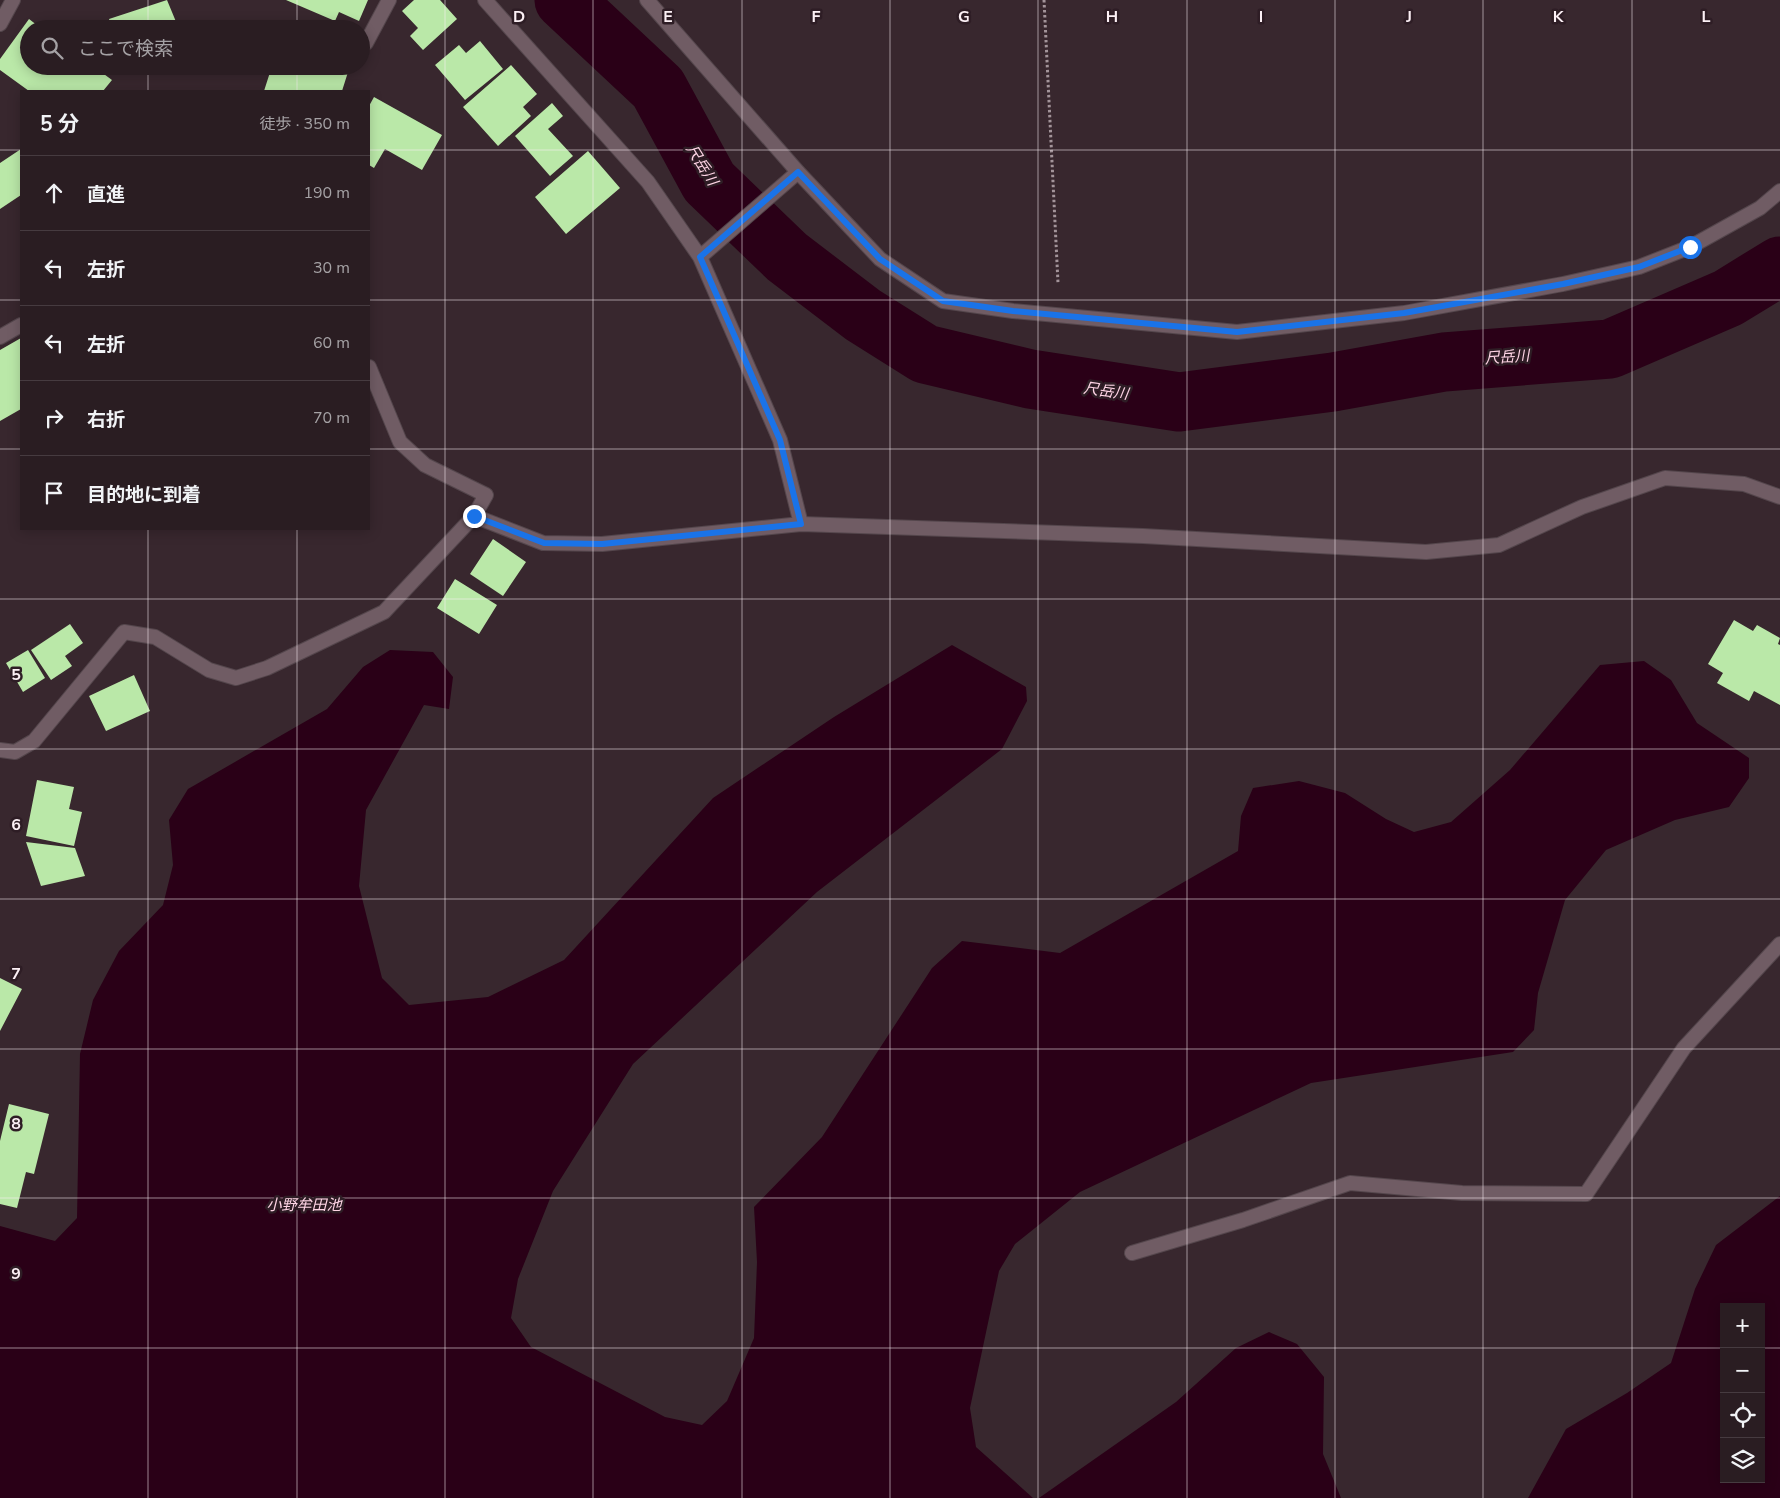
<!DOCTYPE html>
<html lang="ja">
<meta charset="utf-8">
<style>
:root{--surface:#2a1d22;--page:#362a2f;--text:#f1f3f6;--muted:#a5a2a5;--line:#463b40}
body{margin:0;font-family:"Nunito Sans","Noto Sans JP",sans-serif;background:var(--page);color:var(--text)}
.controls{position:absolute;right:15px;bottom:15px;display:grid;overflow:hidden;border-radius:0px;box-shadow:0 2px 12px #0003}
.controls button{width:45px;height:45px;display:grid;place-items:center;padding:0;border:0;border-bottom:1px solid var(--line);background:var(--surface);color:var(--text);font:25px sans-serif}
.stop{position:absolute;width:15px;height:15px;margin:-11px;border:4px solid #1a73e8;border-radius:50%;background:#fff}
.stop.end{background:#1a73e8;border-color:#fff;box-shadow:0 1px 5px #0008}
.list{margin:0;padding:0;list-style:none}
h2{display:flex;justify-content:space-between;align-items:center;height:65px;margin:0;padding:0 20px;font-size:21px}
h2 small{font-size:16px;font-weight:400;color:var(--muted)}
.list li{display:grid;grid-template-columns:32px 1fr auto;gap:15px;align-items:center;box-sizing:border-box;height:75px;padding:0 20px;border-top:1px solid var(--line)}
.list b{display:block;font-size:19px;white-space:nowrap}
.list em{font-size:16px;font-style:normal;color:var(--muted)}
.icon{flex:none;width:28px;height:28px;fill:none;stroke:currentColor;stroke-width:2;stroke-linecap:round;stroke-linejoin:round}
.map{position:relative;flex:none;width:1780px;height:1498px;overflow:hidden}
.search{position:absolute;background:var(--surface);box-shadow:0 2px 12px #0003;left:20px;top:20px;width:350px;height:55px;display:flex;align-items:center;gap:12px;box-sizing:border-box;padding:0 18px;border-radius:28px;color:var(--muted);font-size:19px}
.panel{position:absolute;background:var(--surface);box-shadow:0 2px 12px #0003;left:20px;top:90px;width:350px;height:440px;border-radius:0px}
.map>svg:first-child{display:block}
</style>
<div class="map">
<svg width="1780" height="1498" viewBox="0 0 1780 1498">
<rect width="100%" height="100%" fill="#38272e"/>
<path fill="#2a0017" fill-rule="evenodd" d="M952,645L1026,687L1027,701L1002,749L817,892L633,1064L553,1191L518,1279L511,1318L531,1347L665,1417L702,1425L727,1401L754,1338L757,1262L754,1207L822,1137L932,968L962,941L1060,953L1238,851L1241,816L1253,788L1299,781L1345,793L1386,819L1414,832L1451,822L1510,770L1600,665L1644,661L1671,680L1697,723L1749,758V778L1729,807L1675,820L1606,850L1565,900L1538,993L1534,1030L1513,1052L1311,1083L1080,1192L1015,1244L999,1271L970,1408L976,1447L1033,1498H0V1226L55,1241L77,1218L80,1054L93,1000L119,951L163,905L173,865L169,820L188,789L327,709L363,667L390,650L433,652L453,677L449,709L424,705L366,810L359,886L382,978L409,1005L488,997L564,960L713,798L834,717Z
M1780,1196V1498H1528L1566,1429L1627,1393L1671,1363L1695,1289L1716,1245ZM1724,1307H1761V1479H1724Z
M1269,1332L1297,1344L1324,1377L1323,1454L1341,1498H1039L1176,1402L1236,1348Z"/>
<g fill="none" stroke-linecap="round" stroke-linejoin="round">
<path stroke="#2a0017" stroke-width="59" d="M564,0L658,88L709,182L787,257L863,315L925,354L1030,379L1179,402L1333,382L1444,362L1610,349L1728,298L1780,266"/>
</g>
<path fill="#bae8a8" d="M167,0L179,29H112L109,19Z
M286,0H368L359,21L339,12L335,21Z
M414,0H440L457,19L423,50L410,36L418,28L402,11Z
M29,19L42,29H29V66H93L112,80L103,91H29L0,70V59Z
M480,41L503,69L465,100L435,65L459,45L466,53Z
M511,65L537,94L523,107L531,116L498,146L463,107Z
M124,66H145V67L127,73Z
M272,66H328L348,72L342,91H264Z
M374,97L442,135L422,170L385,149L374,168L369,165V106Z
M552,103L563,116L548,129L573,156L550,176L515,136Z
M21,149V195L0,209V163Z
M588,151L620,188L566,234L535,197Z
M21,338V409L0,421V350Z
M493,539L526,562L503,596L470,574Z
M455,579L497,605L479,634L437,608Z
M1734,620L1753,631L1757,625L1780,638L1778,644L1780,645V705L1754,691L1749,701L1717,683L1723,673L1708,664Z
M70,624L83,643L65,656L72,666L51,680L31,650Z
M28,650L45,678L23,692L6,663Z
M134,675L150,711L106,731L89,696Z
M37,780L74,787L69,809L82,812L74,846L26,836Z
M26,842L75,848L85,876L41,886Z
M0,978L22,989L0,1031Z
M9,1104L49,1114L34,1174L26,1172L17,1208L0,1204V1141Z"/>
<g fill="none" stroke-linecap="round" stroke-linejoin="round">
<defs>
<path id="minor" d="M485,0L648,182L700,257L780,440L801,524
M647,0L798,172L880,259L943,301L1013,311L1237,332L1404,313L1563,284L1639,267L1690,247L1760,208L1780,191
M0,24L13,0
M361,46L366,43L389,0
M700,257L798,172
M0,337L21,325
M474,516L543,543L602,544L801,524L1143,536L1426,552L1499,545L1582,507L1665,478L1744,484L1780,497
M0,750L15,752L34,741L124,632L155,637L209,670L236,678L267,668L384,612L474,516L486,495L425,465L400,442L369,367
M1132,1253L1243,1220L1350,1183L1462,1193L1586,1194L1684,1048L1780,944"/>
</defs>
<use href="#minor" stroke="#54464c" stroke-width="16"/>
<path stroke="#a3949a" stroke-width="3" stroke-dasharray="2.5 2.5" stroke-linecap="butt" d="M1044,0L1058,283"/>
<use href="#minor" stroke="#705c64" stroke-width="14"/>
</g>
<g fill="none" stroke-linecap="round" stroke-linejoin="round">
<path stroke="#1a73e8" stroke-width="6" d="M474,516L544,543L602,544L801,524L780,440L700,257L798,172L880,259L943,301L1013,311L1237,332L1404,313L1563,284L1639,267L1690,247"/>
</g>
<path fill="none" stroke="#fcf0f5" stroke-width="1" stroke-opacity="0.55" d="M148,0V29M297,0V29M445,0V1498M593,0V1498M742,0V1498M890,0V1498M1038,0V1498M1187,0V1498M1335,0V1498M1483,0V1498M1632,0V1498M148,66V91M297,66V91M0,150H21M369,150H1780M0,300H21M369,300H1780M0,449H21M369,449H1780M148,529V1498M297,529V1498M0,599H1780M0,749H1780M0,899H1780M0,1049H1780M0,1198H1780M0,1348H1724M1761,1348H1780"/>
<g text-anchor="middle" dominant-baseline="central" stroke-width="5" stroke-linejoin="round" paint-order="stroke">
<g font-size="15" font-style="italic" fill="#ffd5e6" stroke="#2e1d25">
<text transform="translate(702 165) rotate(58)">尺岳川</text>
<text transform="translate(1507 357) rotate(-4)">尺岳川</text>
<text transform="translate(1106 391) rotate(8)">尺岳川</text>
<text x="304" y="1205">小野牟田池</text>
</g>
</g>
<g font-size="16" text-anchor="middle" font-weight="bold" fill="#fcf0f5" stroke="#2e1d25" stroke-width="5" stroke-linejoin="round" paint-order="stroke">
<text x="519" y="22">D</text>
<text x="668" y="22">E</text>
<text x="816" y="22">F</text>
<text x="964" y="22">G</text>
<text x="1112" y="22">H</text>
<text x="1261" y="22">I</text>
<text x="1409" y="22">J</text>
<text x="1558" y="22">K</text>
<text x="1706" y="22">L</text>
<text x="16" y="680">5</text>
<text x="16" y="830">6</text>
<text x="16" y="979">7</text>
<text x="16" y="1129">8</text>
<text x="16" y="1279">9</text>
</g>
</svg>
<div class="controls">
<button>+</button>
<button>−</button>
<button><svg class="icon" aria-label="locate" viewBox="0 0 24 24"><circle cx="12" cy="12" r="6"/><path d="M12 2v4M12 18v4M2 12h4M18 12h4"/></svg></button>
<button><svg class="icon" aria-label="layers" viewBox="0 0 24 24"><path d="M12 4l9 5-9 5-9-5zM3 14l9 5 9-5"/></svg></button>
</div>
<div class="stop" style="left:1690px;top:247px"></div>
<div class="stop end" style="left:474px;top:516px"></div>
<div class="search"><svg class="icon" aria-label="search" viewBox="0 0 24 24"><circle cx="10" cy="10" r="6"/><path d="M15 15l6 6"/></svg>ここで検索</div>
<section class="panel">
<h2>5 分<small>徒歩 · 350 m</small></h2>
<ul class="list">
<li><svg class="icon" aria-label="ahead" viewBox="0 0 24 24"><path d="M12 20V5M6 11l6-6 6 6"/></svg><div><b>直進</b></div><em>190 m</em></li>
<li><svg class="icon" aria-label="left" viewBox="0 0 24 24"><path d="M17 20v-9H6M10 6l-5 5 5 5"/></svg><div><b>左折</b></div><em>30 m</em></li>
<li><svg class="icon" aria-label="left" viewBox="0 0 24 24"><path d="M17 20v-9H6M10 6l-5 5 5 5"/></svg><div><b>左折</b></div><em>60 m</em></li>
<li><svg class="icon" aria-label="right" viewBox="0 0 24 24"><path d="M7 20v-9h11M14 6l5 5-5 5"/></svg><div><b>右折</b></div><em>70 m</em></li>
<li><svg class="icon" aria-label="arrive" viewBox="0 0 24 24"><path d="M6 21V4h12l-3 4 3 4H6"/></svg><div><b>目的地に到着</b></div></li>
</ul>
</section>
</div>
